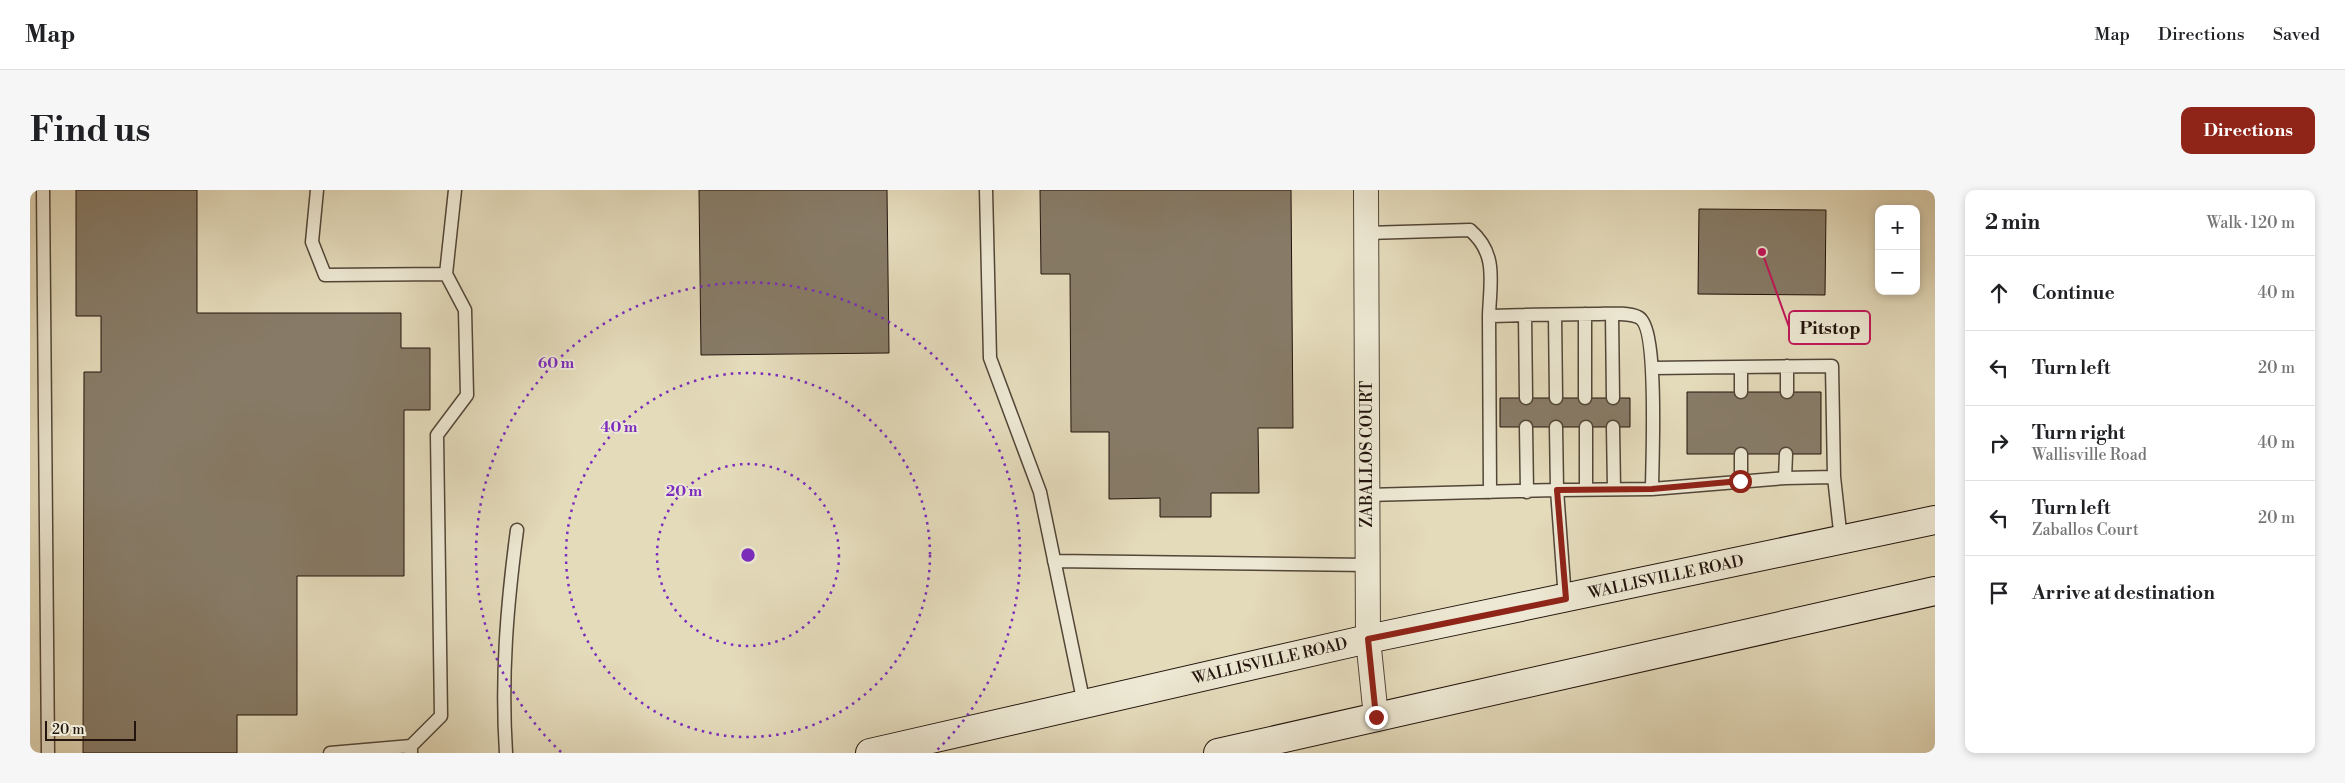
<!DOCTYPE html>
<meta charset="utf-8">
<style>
:root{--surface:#fff;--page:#f6f6f6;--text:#202124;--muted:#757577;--line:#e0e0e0;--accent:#8f2418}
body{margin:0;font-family:"Libre Bodoni",serif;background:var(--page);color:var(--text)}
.controls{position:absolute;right:15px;top:15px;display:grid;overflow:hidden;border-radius:10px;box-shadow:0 2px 8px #0003}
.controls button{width:45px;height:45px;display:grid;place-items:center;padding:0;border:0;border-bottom:1px solid var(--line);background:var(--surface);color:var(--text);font:25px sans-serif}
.scale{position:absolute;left:15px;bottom:12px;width:91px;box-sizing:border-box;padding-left:5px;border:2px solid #23140d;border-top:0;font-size:14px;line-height:18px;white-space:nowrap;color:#23140d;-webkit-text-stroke:4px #ede8d3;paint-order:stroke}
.stop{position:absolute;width:15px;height:15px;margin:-11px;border:4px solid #8f2418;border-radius:50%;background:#fff}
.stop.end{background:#8f2418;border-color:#fff;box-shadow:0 1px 5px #0008}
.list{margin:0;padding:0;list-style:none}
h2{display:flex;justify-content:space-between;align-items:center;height:65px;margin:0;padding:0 20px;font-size:21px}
h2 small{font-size:16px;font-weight:400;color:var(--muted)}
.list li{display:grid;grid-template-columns:32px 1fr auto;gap:15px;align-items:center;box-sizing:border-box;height:75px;padding:0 20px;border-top:1px solid var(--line)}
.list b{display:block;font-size:19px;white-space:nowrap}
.list p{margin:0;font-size:16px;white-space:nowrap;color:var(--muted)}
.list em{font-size:16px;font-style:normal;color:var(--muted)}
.icon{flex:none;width:28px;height:28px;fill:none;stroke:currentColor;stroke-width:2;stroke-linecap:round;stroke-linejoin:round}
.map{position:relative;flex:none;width:1905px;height:563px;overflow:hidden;border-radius:10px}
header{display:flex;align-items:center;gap:30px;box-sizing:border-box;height:70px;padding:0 25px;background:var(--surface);border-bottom:1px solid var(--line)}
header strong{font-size:24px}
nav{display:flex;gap:28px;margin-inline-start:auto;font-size:18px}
.intro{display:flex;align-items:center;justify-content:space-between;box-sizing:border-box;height:120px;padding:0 30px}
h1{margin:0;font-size:35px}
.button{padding:12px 22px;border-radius:10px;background:var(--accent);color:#fff;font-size:18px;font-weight:700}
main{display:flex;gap:30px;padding:0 30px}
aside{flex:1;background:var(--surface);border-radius:10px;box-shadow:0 2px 8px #0003}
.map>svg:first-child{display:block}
</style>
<header>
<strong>Map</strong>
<nav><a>Map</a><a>Directions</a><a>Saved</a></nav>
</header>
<div class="intro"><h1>Find us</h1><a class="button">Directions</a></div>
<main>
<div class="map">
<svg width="1905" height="563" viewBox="0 0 1905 563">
<rect width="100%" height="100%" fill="#e4dbbb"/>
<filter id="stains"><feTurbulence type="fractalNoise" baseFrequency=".004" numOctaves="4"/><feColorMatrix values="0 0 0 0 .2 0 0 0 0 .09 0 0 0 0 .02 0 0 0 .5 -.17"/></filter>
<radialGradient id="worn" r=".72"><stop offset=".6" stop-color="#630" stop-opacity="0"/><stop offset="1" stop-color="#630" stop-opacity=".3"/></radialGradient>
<path fill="#877b67" stroke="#23140d" d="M46,0H167V123H371V158H400V220H374V386H267V525H207V563H53L54,182H71V126H46Z
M669,0H857L859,163L671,165Z
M1010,0H1261L1263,238H1228L1229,303H1181V327H1130V308L1079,309V242H1041L1040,84H1011Z
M1669,19L1796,20L1795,105L1668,104Z
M1657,202H1791V264H1657Z
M1470,208H1600V237H1470Z"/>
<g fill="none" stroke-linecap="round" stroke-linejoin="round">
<defs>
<path id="service" d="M13,0L18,563
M287,0L282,52L295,85L416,84
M956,0L960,168L1010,302L1054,514
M1336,43L1440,40C1468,64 1460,92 1459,126C1495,125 1530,124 1566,124C1578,124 1597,122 1608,127C1629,135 1622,273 1622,299L1755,288L1804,287L1811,350
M1555,124V208
M1582,124L1583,208
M1495,125L1496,208
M1525,125L1526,208
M1459,126L1460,302
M1711,177V202
M1622,178L1802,176L1804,287
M1757,202V176
M1496,237L1497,302
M1556,237V299
M1583,237L1584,299
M1711,264V291
M1755,288L1756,264
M1337,305L1527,300L1526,237
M1024,371L1338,375
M1535,409L1527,300L1622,299
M381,556L411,526L407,245L437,205L435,120L416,84L425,0
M300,563L381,556V563
M476,563C471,487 477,415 487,340"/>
<path id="minor" d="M1336,0L1338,449L1346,527"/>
<path id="secondary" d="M840,563L1338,449L1905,330
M1188,563L1905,401"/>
</defs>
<use href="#service" stroke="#534638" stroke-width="15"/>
<use href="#minor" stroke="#534638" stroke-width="26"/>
<use href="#secondary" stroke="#23140d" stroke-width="30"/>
<use href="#service" stroke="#ede8d3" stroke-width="12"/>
<use href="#minor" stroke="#ede8d3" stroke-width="24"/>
<use href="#secondary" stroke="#ede8d3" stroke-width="28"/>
</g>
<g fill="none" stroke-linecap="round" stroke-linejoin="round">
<path stroke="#8f2418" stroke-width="6" d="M1346,527L1338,449L1536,409L1527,300L1622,299L1710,291"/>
</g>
<g fill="none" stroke="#7b2cbf" stroke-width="2.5" stroke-dasharray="2.5 5">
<circle cx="718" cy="365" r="91"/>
<circle cx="718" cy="365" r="182"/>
<path d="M531 562A272 272 0 1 1 905 562"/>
</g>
<g text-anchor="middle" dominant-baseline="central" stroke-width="4" stroke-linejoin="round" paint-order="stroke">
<g font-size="16" fill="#23140d" stroke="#ede8d3">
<text transform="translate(1337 264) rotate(-90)">ZABALLOS COURT</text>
<text transform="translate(1636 387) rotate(-12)">WALLISVILLE ROAD</text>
<text transform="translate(1240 471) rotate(-13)">WALLISVILLE ROAD</text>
</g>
</g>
<circle cx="718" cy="365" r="8" fill="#7b2cbf" stroke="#ede8d3" stroke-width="2.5"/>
<g font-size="15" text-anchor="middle" font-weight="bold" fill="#7b2cbf" stroke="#ede8d3" stroke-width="4" stroke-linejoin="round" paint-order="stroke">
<text x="526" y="178">60 m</text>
<text x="589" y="242">40 m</text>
<text x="654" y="306">20 m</text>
</g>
<path fill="none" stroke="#c2185b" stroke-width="2" d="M1732 62L1759 137"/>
<circle fill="#c2185b" stroke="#ede8d3" stroke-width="2" cx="1732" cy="62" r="5"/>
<rect fill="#ede8d3" stroke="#c2185b" stroke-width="2" x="1759" y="121" width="81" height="33" rx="5"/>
<g font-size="18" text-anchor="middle" font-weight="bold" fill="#23140d">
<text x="1800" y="144">Pitstop</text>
</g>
<rect width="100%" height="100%" filter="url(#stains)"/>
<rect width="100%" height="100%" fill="url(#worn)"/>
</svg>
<div class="controls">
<button>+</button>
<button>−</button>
</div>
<div class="scale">20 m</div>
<div class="stop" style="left:1710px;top:291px"></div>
<div class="stop end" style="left:1346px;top:527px"></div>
</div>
<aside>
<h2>2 min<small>Walk · 120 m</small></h2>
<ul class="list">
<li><svg class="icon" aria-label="ahead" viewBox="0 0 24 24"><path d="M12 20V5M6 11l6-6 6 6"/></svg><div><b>Continue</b></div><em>40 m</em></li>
<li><svg class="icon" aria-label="left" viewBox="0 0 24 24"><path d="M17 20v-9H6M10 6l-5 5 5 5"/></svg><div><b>Turn left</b></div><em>20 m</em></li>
<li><svg class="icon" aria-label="right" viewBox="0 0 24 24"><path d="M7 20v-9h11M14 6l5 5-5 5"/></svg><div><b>Turn right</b><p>Wallisville Road</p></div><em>40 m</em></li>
<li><svg class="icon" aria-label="left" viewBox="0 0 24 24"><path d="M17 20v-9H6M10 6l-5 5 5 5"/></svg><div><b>Turn left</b><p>Zaballos Court</p></div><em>20 m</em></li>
<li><svg class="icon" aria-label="arrive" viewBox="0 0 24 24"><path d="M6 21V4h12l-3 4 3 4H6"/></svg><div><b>Arrive at destination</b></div></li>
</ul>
</aside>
</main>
